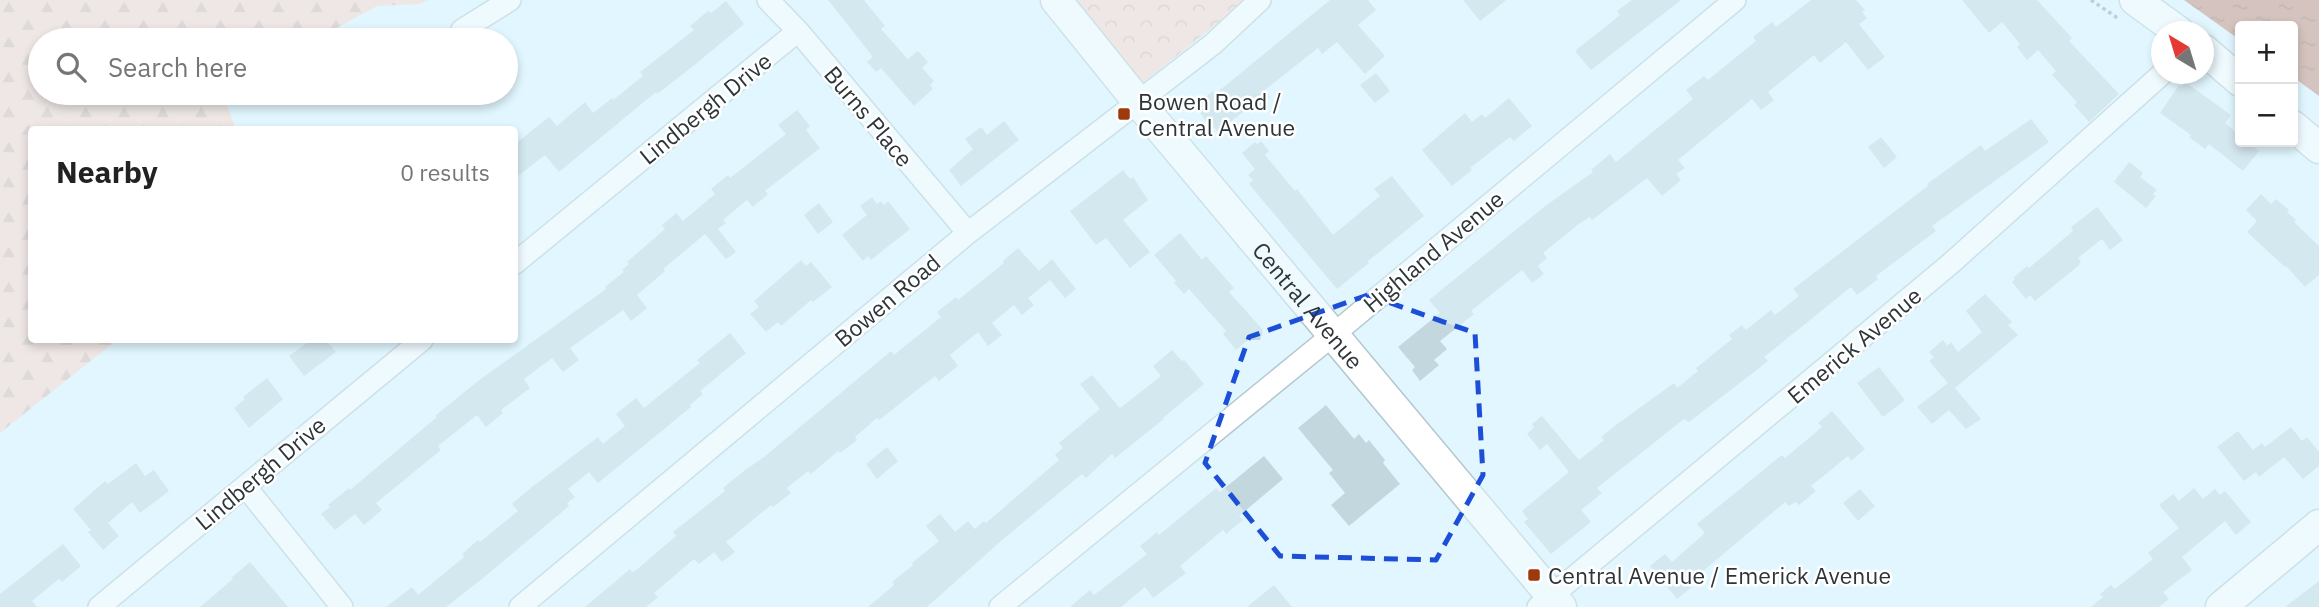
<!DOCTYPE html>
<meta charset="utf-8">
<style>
:root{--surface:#fff;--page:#f2f2f2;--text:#222;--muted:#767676;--line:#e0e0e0}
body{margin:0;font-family:"IBM Plex Sans",sans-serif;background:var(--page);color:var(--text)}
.controls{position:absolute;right:21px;top:21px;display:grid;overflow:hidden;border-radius:7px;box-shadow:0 4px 10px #0003}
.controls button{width:63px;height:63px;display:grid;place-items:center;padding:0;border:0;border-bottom:2px solid var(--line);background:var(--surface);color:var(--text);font:35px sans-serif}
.compass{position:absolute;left:2151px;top:21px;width:63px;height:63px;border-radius:50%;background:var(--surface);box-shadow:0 4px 10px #0003;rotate:322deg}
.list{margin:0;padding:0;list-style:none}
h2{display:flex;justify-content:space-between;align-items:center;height:91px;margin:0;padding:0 28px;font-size:30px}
h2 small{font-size:23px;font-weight:400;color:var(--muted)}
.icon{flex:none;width:38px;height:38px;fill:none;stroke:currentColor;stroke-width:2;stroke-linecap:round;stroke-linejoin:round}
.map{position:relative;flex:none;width:2319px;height:607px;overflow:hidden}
.search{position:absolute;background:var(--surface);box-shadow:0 4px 10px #0003;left:28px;top:28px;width:490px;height:77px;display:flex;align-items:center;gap:18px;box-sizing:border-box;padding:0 24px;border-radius:38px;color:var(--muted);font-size:26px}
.panel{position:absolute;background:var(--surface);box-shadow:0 4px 10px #0003;left:28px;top:126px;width:490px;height:217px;border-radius:7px}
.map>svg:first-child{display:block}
</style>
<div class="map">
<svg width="2319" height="607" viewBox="0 0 2319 607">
<defs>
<pattern id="forest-firs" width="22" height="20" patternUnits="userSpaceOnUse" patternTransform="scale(1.75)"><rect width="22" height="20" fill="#fcd6c9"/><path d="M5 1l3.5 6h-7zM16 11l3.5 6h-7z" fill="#d8b8ad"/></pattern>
<pattern id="park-crowns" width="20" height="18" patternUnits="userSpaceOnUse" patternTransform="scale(1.75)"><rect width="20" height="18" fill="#fcd6c9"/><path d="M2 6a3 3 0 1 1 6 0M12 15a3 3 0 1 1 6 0" fill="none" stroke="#d8b8ad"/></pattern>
<pattern id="water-ripples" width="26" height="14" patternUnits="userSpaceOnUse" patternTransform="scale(1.75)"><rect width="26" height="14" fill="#c48671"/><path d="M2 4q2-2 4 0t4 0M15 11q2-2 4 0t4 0" fill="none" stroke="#a06e5e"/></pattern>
</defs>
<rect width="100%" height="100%" fill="#e1f6fe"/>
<path fill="url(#forest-firs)" d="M0,0H428L420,4L377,6L315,40H40V93H222L236,129L32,130V340H117L0,433Z"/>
<path fill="url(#park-crowns)" d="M1072,0H1247L1136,88Z"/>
<path fill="url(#water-ripples)" d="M2184,0H2319V96L2293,77V26H2240V40Z"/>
<path fill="#c3d7df" d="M828,0H864L885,26L881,29L904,55L908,59L918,51L928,62L922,68L934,81L930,85L933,89L914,106L881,68L876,72L867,62L873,57Z
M1330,0H1368L1376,10L1358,25L1385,56L1365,74L1337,42L1322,54L1318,48L1265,90L1270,97L1258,108L1254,103L1218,132L1213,126L1211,128L1195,106L1213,91L1215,94Z
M1463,0H1506L1480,21Z
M1632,0H1681L1591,70L1575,51L1620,15L1617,11Z
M1811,0H1856L1865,10L1862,12L1867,18L1859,24L1885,57L1868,70L1846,42L1820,63L1814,55L1768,92L1774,100L1761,110L1752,99L1678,160L1685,168L1676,174L1681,180L1662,196L1647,178L1592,220L1590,217L1580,223L1543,253L1547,258L1538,266L1544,274L1532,283L1522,270L1471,311L1474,314L1440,341L1447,349L1434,360L1439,365L1420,381L1412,370L1415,367L1398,347L1440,313L1429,300L1544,207L1593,172L1591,170L1610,154L1616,162L1693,99L1686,90L1704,76L1708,80L1756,41L1753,37L1772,22L1776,27Z
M1962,0H2037L2072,38L2069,41L2119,94L2089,122L2074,105L2077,102L2052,75L2056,71L2038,50L2027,60L2017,47L2020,44L2002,22L1989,33Z
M726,1L744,24L697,63L657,94L656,92L559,172L545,155L514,179V145L549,117L557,126L585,102L593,113L612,98L613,100L643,76L640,72L694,30L690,26L708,11L711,13Z
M1376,73L1390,91L1375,103L1360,85Z
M2185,82L2231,115L2225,123L2240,136V142H2248L2259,151L2243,171L2209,144L2205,149L2189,137L2191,135L2160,113L2179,85L2182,86Z
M1509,98L1532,126L1514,141L1510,137L1470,168L1472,170L1452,186L1422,150L1465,113L1472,122L1482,114L1485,118Z
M797,110L810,126L806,130L820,148L765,191L768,194L753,207L747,200L723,220L726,223L718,229L736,252L726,259L705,234L663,269L665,271L637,295L647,308L631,321L623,310L570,348L579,360L563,372L552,358L524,379L530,388L501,410L503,413L486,427L477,415L438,446L441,450L376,503L382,510L364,525L355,514L335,530L321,514L330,507L328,505L349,488L350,490L437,417L435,416L478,381L606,289L605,287L624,272L622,270L629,264L627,262L665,229L662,225L676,213L683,221L715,194L711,189L728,175L730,178L786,134L778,125Z
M2031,119L2049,142L1932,226L1936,231L1876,276L1878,279L1857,295L1851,287L1764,357L1768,361L1753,373L1689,422L1684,419L1597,488L1602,493L1581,510L1591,522L1551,554L1524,522L1528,519L1522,511L1569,472L1547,444L1540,450L1527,434L1534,427L1532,424L1542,416L1579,460L1604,440L1601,437L1616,425L1674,383L1677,388L1698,371L1696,368L1732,339L1729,335L1742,325L1746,330L1771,310L1775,315L1799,296L1793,289L1928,186L1927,184L1981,145L1985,151Z
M1004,121L1019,140L961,186L949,170L973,149L965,139L981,127L987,135Z
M1881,137L1897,157L1884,168L1868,147Z
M1261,141L1269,151L1265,155L1295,191L1297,189L1333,235L1380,196L1374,189L1392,176L1424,216L1368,261L1369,263L1337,289L1249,184L1253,180L1248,175L1255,169L1242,153L1255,142L1257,144Z
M2129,162L2143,173L2140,177L2157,190L2153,194L2156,196L2146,208L2114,182Z
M1123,170L1130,179L1133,177L1148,200L1123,220L1150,252L1130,268L1106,238L1096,245L1070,211Z
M2261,194L2271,204L2276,199L2289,210L2287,212L2296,220L2294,222L2319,246V275L2305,287L2286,266L2285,267L2247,232L2257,221L2246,210Z
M872,197L877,204L881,201L884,205L888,201L910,229L871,260L868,256L863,261L842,235L867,215L860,206Z
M819,203L833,222L818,234L804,215Z
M2097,207L2123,240L2110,250L2102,239L2078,258L2081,262L2078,266L2035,301L2030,295L2026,299L2012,282L2015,279L2013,278L2027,266L2029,268L2073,231L2071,227Z
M1180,233L1202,260L1206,256L1234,288L1229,292L1263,330L1260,340H1248L1236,350L1223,334L1226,331L1189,289L1184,294L1174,283L1176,281L1154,255Z
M1018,248L1039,271L1052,259L1076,289L1065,298L1050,280L1028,298L1034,305L1022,315L1014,305L992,323L1002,335L988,346L978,332L950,355L958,366L939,381L935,376L879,420L877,418L855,437L857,440L840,453L838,451L811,474L808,471L787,488L791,493L773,507L771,505L726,542L735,552L722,562L714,552L699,564L694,559L654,593L658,597L646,607H585L630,569L632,572L635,571L676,536L673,532L725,491L723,488L745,470L764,457L891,351L894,355L941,317L937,312L956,297L958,300L1004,263L1003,261Z
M801,260L806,266L811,262L832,287L813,302L811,300L781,326L778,322L766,332L750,314L759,307L754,301Z
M1985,294L2012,322L2008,325L2018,335L1955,388L1981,419L1966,429L1949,410L1932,424L1917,407L1948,383L1929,361L1934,357L1929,352L1943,340L1947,346L1951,342L1958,352L1982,332L1966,311Z
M730,333L746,353L700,391L703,394L690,405L691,407L598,483L589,472L568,489L575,497L567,503L569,506L482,579L446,607H386L412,587L418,595L464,557L462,554L478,540L480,542L518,511L512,504L532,487L598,437L603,444L625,426L616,414L636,398L644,408L700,363L697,360Z
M311,340H326L336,352L304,376L289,356Z
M1172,350L1182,361L1184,360L1204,384L1163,418L1164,419L1115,458L1112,454L1086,478L1082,474L1001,541L927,607H868L894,585L892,582L913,565L912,563L939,541L926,526L940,514L955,532L968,521L975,529L984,521L986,523L1059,460L1055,455L1063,448L1059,443L1100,409L1080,384L1092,375L1120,408L1161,376L1153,366Z
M1879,367L1905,400L1883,417L1857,383Z
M267,378L283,399L249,428L234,408L245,399L243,397Z
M1326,405L1354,439L1359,434L1366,443L1369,440L1385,460L1383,463L1400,484L1349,526L1331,505L1345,493L1329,473L1333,470L1298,428Z
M1832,411L1865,449L1851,461L1848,456L1811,486L1816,491L1799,505L1796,502L1789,506L1785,502L1689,583L1692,587L1677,599L1650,566L1665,554L1672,562L1705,533L1697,524L1782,455L1785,458L1822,427L1818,423Z
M2291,427L2302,441L2307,437L2319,452V466L2303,479L2284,457L2259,477L2256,472L2244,481L2217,447L2238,431L2253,450L2262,443L2265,447Z
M887,447L898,461L877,479L866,464Z
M1264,456L1283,479L1239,516L1243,520L1226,534L1223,530L1180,566L1186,573L1153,598L1145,587L1121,607H1070L1090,590L1094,595L1147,554L1140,546L1157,532L1159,535L1216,488L1220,492Z
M136,463L145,476L154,470L169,491L140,513L132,502L108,523L119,536L103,550L88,532L91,530L73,509L105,481L108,484Z
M2194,488L2203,499L2215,489L2220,495L2225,491L2251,522L2236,535L2225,521L2182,557L2192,570L2163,592L2169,599L2159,607H2091L2103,597L2100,594L2111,585L2115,589L2153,559L2148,553L2179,528L2159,505L2173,494L2179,501Z
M1860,489L1875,506L1858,521L1843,503Z
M63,544L81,566L62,582L59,579L32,601L37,607H0V594Z
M250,562L288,607H200L233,579L231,578Z
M2319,581V607H2285Z
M1274,585L1292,607H1247Z"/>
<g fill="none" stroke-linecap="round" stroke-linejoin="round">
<defs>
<path id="street" d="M768,0L798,31L968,233
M462,30L510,0
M514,264L798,31
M245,486L342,607
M99,607L422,340
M520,607L968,233L1213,44L1260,0
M1000,607L1334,334L1735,0
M1538,607L1949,265L2162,74"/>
<g id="secondary">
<path id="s1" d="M1056,0L1139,103L1561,607"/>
<path d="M2135,0L2179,32"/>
<path d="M2204,50L2240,81"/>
<path d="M2293,126L2319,148"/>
<path d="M2221,607L2319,525"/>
</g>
</defs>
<use href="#street" stroke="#b3c7cf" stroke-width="24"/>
<use href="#secondary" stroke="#b3c7cf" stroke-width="33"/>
<path stroke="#90a0a5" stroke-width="3.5" stroke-dasharray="3.5 3.5" stroke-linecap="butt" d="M2091,0L2119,19"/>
<use href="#street" stroke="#fff" stroke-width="21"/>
<use href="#secondary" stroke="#fff" stroke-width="30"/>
</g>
<path d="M0 0H2319V607H0ZM1368,295L1475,333L1483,475L1436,560L1280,556L1205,463L1249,337Z" fill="#e1f6fe" fill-opacity=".55" fill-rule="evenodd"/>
<path fill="none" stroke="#1d4ed8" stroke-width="5" stroke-dasharray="14 9" stroke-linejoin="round" d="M1368,295L1475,333L1483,475L1436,560L1280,556L1205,463L1249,337Z"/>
<g fill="#9e390c" stroke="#fff" stroke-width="2.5">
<rect x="1117" y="107" width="14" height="14" rx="3.5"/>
<rect x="1527" y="568" width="14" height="14" rx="3.5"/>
</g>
<g text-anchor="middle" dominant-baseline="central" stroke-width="5" stroke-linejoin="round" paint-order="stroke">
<g font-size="23" fill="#2d3538" stroke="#fff" text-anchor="start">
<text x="1138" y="101">Bowen Road /<tspan x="1138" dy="26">Central Avenue</tspan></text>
<text x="1548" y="575">Central Avenue / Emerick Avenue</text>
</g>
<g font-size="23" fill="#2d3538" stroke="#fff">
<text transform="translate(705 108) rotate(-39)">Lindbergh Drive</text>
<text transform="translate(869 116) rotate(50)">Burns Place</text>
<text transform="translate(1433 251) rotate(-40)">Highland Avenue</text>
<text transform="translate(887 300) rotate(-40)">Bowen Road</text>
<text stroke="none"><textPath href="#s1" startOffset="396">Central Avenue</textPath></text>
<text transform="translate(1854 345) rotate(-40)">Emerick Avenue</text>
<text transform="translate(260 473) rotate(-40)">Lindbergh Drive</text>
</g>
</g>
</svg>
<div class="controls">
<button>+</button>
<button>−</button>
</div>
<svg class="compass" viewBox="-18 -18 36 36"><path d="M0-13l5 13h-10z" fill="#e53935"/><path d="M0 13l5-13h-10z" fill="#767676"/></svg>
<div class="search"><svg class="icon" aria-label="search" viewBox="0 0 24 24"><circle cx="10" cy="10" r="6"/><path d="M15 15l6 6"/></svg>Search here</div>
<section class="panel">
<h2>Nearby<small>0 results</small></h2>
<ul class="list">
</ul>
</section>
</div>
